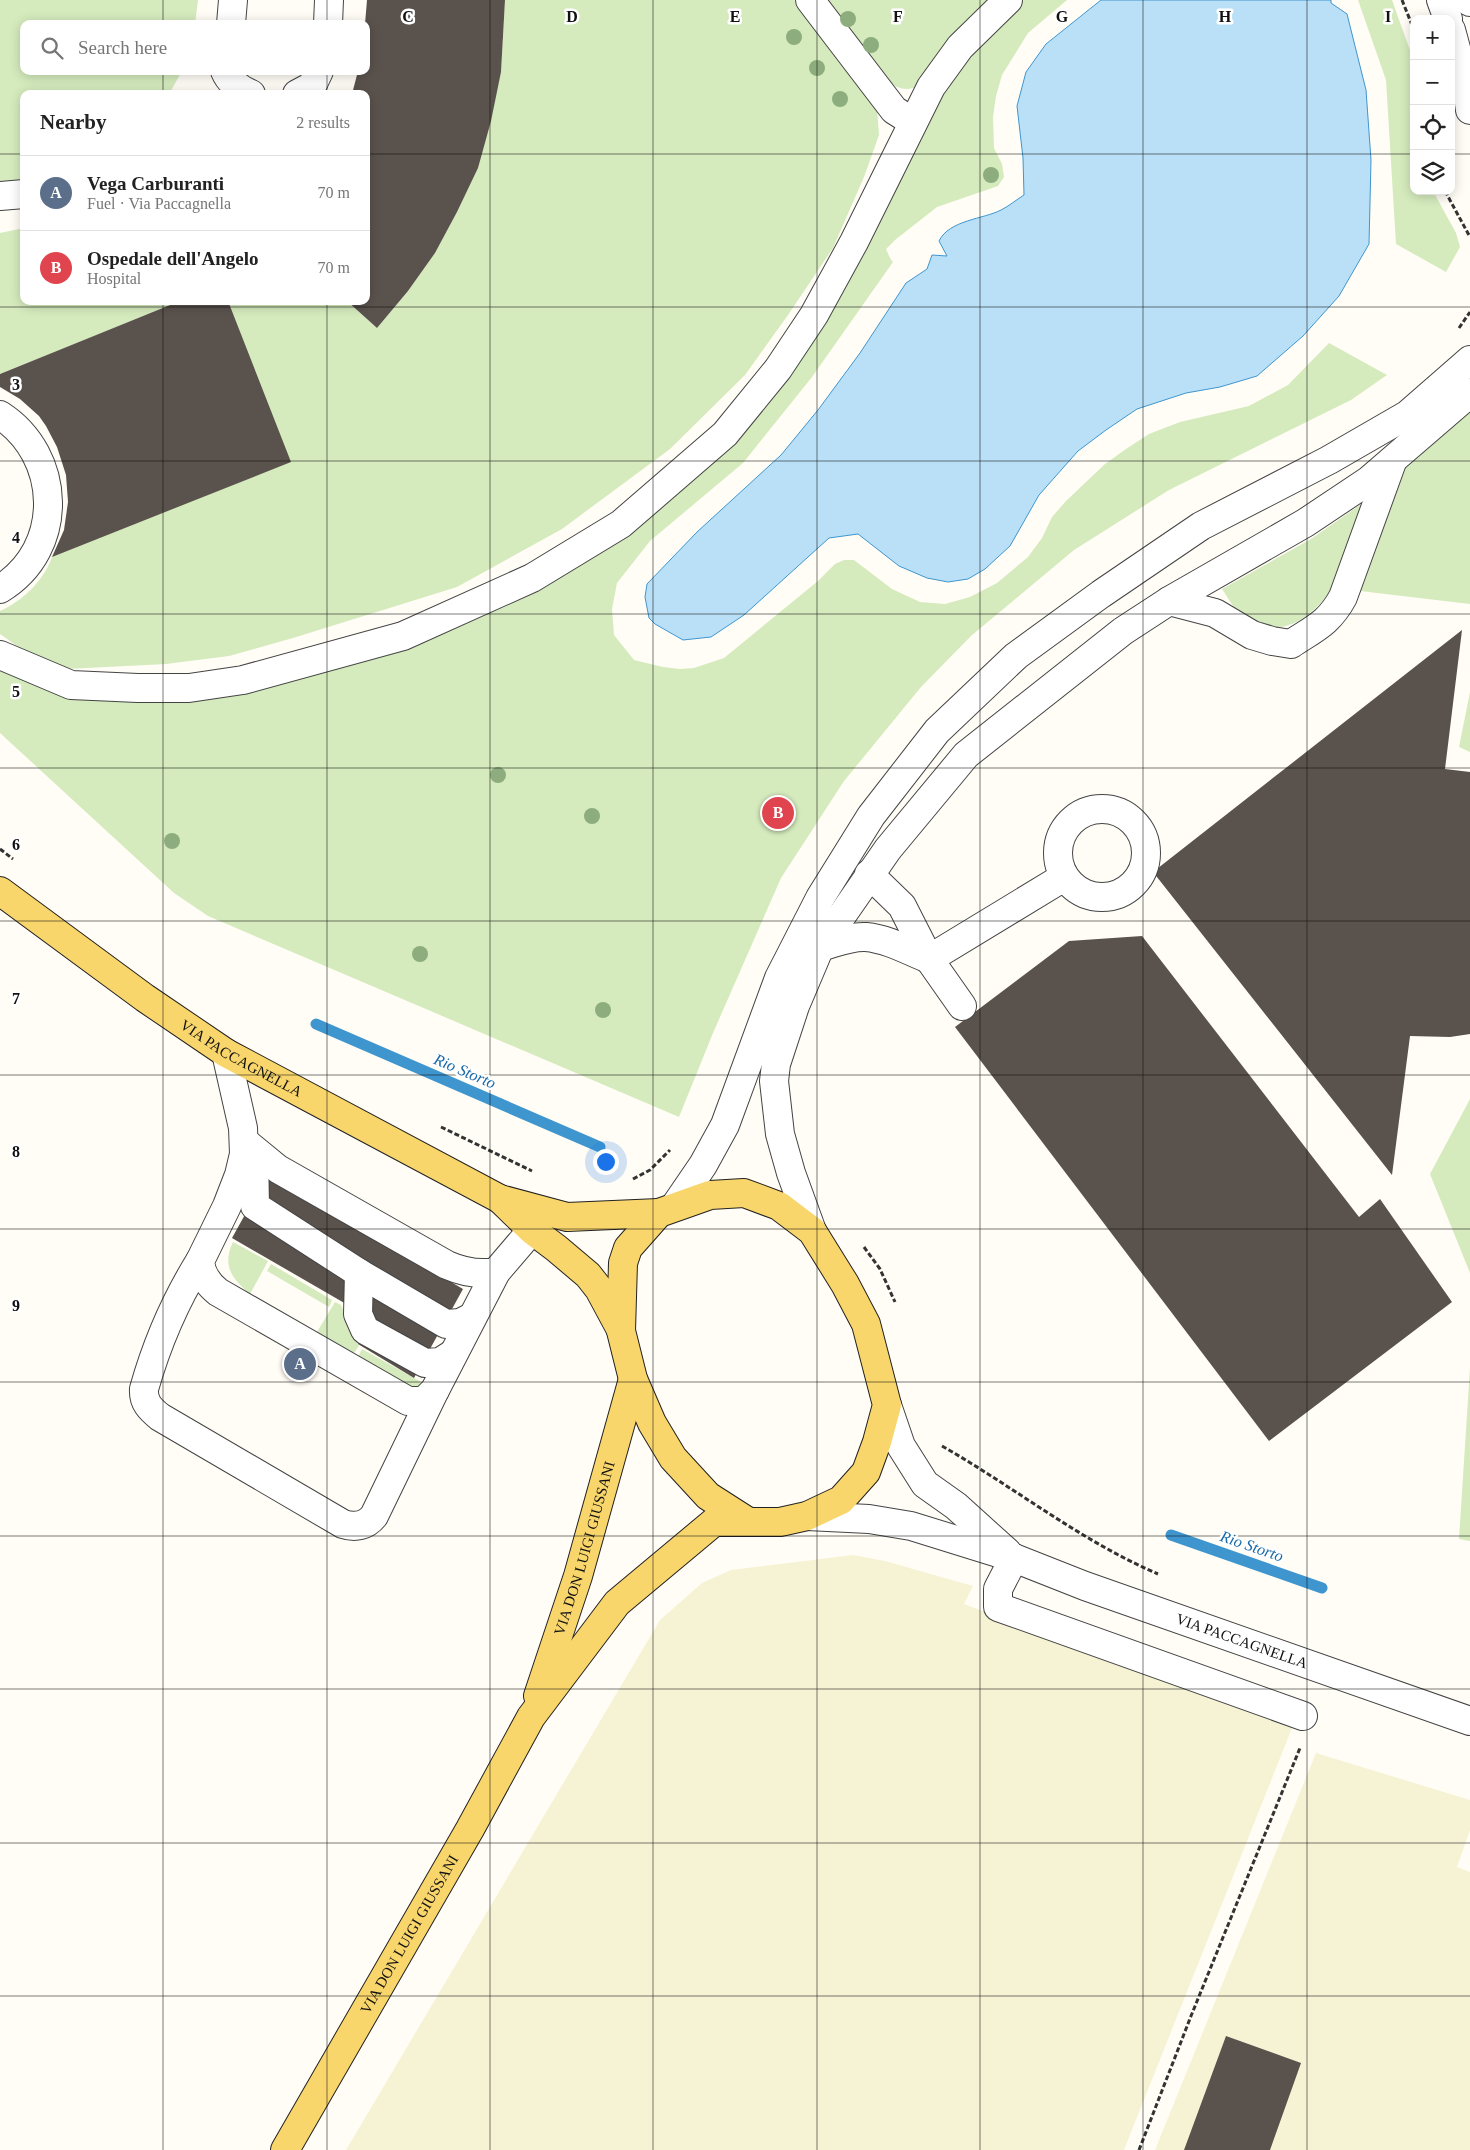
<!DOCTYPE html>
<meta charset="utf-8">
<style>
:root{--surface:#fff;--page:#f6f6f6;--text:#222;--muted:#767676;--line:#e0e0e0;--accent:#0f766e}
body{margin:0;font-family:Georgia,serif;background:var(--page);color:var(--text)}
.controls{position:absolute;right:15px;top:15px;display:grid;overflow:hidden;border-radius:10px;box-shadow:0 2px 12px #0003}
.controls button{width:45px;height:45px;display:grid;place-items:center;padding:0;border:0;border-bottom:1px solid var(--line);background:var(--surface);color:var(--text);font:25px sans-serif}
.you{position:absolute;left:605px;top:1161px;width:18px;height:18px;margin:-12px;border:4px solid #fff;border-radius:50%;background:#1a73e8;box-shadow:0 0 0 8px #1a73e833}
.badge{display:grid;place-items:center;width:32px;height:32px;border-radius:50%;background:var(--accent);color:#fff;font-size:16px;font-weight:700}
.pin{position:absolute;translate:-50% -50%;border:2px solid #fff;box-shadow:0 1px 5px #0006}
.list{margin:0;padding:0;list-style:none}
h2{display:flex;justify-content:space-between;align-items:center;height:65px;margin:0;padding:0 20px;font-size:21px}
h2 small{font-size:16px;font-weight:400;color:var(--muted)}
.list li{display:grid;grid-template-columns:32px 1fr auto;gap:15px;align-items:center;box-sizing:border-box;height:75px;padding:0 20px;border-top:1px solid var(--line)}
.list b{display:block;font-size:19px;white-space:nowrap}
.list p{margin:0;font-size:16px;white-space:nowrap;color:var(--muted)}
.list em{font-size:16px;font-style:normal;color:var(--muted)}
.icon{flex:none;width:28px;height:28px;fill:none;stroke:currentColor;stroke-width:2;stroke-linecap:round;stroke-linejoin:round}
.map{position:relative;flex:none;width:1470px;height:2150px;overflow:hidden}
.search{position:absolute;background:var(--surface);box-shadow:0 2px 12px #0003;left:20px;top:20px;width:350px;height:55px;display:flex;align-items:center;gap:12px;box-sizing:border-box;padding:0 18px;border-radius:10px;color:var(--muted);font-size:19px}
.panel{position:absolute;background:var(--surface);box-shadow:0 2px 12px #0003;left:20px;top:90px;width:350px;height:215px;border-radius:10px}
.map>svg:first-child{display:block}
</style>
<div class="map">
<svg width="1470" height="2150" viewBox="0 0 1470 2150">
<rect width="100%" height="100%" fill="#fffdf5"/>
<path fill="#f6f3d4" d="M853,1555L885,1561L973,1586L964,1604L1292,1728L1124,2150H346L660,1620L702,1583L731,1570Z
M1316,1753L1470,1800V1830L1457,1867L1470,1872V2150H1155Z"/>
<path fill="#d5ebbd" d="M0,0H198L195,24H24V71H182L169,94H24V185H0Z
M505,0H794L877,109L879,135L864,177L833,248L788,315L745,375L670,449L562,529L457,587L293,638L229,656L166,664L66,669L17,646L0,634V611C23,601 44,580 52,557L228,301H347L377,328L408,291L435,253L457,212L478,168L501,72Z
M825,0H989L918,86C906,92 898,88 888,82Z
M1024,0H1067L1028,33L1002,75L996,96L993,117L994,148L1002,164L1004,177L998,186L937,207L895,240L886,249L890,258L893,262L812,377L743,463L650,541L617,583L612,609L614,635L634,660L663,667L680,669L694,668L724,658L818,581L835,564L844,560H854L892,589L920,602L945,604L970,597L997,583L1028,557L1042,538L1052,517L1066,501L1105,464L1126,449L1149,434L1180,422L1249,406L1288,385L1329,343L1387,375L1351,400L1169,490L1074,550L971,636L921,687L844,781L781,878L713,1033L679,1117L208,916L174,893L0,733V663L70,692L371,654L452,630L535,593L593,557L713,461L910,149L953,75L1013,8Z
M1358,0H1392L1412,56L1414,70V191H1433L1456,233L1460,247L1446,272L1396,244L1386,80Z
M24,228V301H180L0,374V233Z
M1470,411V604L1360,591L1405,469Z
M1370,498L1330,591C1313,616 1282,639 1250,622C1238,616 1230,601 1222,589L1311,539Z
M1470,692V752L1459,747Z
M1470,1099V1273L1430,1174Z
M233,1242L268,1261L250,1294C231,1278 222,1265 233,1242Z
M271,1264L332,1300L329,1307L267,1271Z
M335,1302L341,1305L359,1346L354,1353L317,1332Z
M362,1349L423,1383L419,1391L358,1357Z
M1470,1368V1541L1459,1539Z"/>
<path fill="#b9e0f7" stroke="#3f96cf" d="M1101,0H1331V3L1347,14L1366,90L1371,160L1369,244L1339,296L1303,336L1257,376L1220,387L1186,393L1137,409L1106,430L1078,451L1039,495L1010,546L985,569L968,579L948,582L927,578L899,566L858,534L829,538L744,615L711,637L683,640L655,624L649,618L645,597L647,584L697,532L781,455L818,410L860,353L906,283L927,269L932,255L947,256L939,241C949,220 984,219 1001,210C1009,206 1016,200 1024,195L1023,158L1017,106L1026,72L1046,44Z"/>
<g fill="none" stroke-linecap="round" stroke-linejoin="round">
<path stroke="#3f96cf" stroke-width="11" d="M316,1024L600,1147
M1171,1535L1322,1588"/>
</g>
<path fill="#5a524d" d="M367,0H505L501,72L491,121L478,168L457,212L435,253L408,291L377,328L347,301H366V94H352L358,71H366L365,24Z
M180,301H228L291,462L52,557L64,530L68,502L66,475L57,447L46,426L39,416L20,399L0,387V374Z
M1462,630L1445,769L1470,772V1034L1450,1037L1410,1036L1392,1175L1153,872Z
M1142,936L1359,1217L1380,1199L1452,1302L1269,1441L955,1027L1069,941Z
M267,1175L463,1289L414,1378L358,1344L372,1319L232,1238Z
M1226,2036L1301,2063L1270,2150H1184Z"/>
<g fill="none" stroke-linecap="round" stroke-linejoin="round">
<defs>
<g id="minor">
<path d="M810,0L894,110L913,122"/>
<path d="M1441,0L1448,19"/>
<path d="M1467,0L1470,2"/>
<path d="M231,24L233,0"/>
<path d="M328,24L329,0"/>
<path d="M1451,30L1467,89L1470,110"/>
<path d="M225,71C230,83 239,89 251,94"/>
<path d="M297,94L312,86L319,71"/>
<path d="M0,196L24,194"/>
<path d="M0,415C62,455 66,549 0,589"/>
<path d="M1169,601L1215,613L1252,635L1272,641L1291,644C1315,628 1329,623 1343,597L1392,462"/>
<path d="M0,655L71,685L138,688H189L243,680L403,636L532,578L621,524L725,434L778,369L814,315L854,242L931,87L960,47L1008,0"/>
<circle cx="1102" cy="853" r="44"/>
<path d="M869,874L902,906L929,959L962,1006"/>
<path d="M820,947C835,943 851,936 866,937C888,939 909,951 929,959"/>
<path d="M929,959L1064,877"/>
<path d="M226,1053L243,1128L244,1154L239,1175L227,1206L200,1261C201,1275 208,1284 218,1292L408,1401H424L435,1390L496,1272L532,1230"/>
<path d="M245,1142L278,1169L447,1265C463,1272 479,1275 496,1272"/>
<path d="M254,1152L255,1206L359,1273L446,1324L460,1323L472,1317"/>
<path d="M675,1206L703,1165L725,1125L779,978L820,898L871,816L937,731L1016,656L1101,594L1201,526L1329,460L1407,415L1470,360"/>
<path d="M812,1231L791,1173L780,1134L774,1081L776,1064L795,1006L820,947L888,849L966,755L1123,631L1169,601L1305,523L1368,481L1470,393"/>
<path d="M200,1261C175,1301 157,1343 144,1389C143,1402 150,1409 160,1417L343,1524C355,1528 366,1526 374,1516L435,1390"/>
<path d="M359,1273L358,1314L365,1330L425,1363L440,1362L451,1355"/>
<path d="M887,1405L901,1446L925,1484L956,1506L1007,1552"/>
<path id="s1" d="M807,1516L869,1519L911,1526L1014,1558L1085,1586L1470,1721"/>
<path d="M1014,1558L998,1589V1607L1303,1716"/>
</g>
<g id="major">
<path id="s2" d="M0,891L145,998L226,1053L500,1199L567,1217L659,1213"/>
<path d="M500,1199L532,1230L556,1248L588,1275L599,1289L620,1328"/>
<path id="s3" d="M538,1696L578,1576L633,1379"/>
<path id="s4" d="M285,2150L470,1829L531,1717L617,1603L714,1522H780L807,1516L841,1500L866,1472L877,1442L887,1405L866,1324L845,1284L812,1231L779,1206L744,1193L710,1195L659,1213L628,1248L623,1263L621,1331L633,1379L652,1423L673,1458L708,1496L747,1521"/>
</g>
</defs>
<use href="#minor" stroke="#444" stroke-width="30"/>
<use href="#major" stroke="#222" stroke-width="30"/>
<path stroke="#333" stroke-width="3" stroke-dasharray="5 2.5" stroke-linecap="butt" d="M1402,0L1412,25
M1445,191L1470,237
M1459,328L1470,312
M0,849L13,859
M441,1127L532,1171
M633,1179L650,1170L670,1150
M864,1247L880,1269L895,1302
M942,1446C1014,1487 1081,1541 1158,1574
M1139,2150L1191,2016L1300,1748"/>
<use href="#minor" stroke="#fff" stroke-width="28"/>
<use href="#major" stroke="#f9d66b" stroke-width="28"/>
</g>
<g fill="#8dad7f">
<circle cx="848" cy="19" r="8"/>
<circle cx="794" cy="37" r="8"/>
<circle cx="871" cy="45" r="8"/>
<circle cx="817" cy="68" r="8"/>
<circle cx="840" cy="99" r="8"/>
<circle cx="991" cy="175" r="8"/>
<circle cx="498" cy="775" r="8"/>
<circle cx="592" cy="816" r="8"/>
<circle cx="172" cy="841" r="8"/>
<circle cx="420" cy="954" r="8"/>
<circle cx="603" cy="1010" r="8"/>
</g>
<path fill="none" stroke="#111" stroke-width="1" stroke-opacity="0.55" d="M163,0V24M327,0V24M490,0V2150M653,0V2150M817,0V2150M980,0V2150M1143,0V2150M1307,0V2150M163,71V94M327,71V94M0,154H24M366,154H1414M1451,154H1470M163,301V2150M327,301V2150M0,307H1470M0,461H1470M0,614H1470M0,768H1470M0,921H1470M0,1075H1470M0,1229H1470M0,1382H1470M0,1536H1470M0,1689H1470M0,1843H1470M0,1996H1470"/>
<g text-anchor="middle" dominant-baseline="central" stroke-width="5" stroke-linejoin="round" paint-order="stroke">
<g font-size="15" fill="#111" stroke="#fff">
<text stroke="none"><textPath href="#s2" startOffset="294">VIA PACCAGNELLA</textPath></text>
<text stroke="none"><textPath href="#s3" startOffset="155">VIA DON LUIGI GIUSSANI</textPath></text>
<text stroke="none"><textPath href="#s1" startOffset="455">VIA PACCAGNELLA</textPath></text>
<text stroke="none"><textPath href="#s4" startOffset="249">VIA DON LUIGI GIUSSANI</textPath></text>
</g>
<g font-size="16" font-style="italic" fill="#1768a6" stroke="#fff">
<text transform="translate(465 1071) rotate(23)">Rio Storto</text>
<text transform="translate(1252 1546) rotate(19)">Rio Storto</text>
</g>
</g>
<g font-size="16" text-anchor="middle" font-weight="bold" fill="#111" stroke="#fff" stroke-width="5" stroke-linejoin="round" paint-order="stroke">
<text x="408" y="22">C</text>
<text x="572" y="22">D</text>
<text x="735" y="22">E</text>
<text x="898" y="22">F</text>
<text x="1062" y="22">G</text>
<text x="1225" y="22">H</text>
<text x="1388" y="22">I</text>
<text x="16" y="390">3</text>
<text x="16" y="543">4</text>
<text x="16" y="697">5</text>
<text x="16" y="850">6</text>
<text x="16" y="1004">7</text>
<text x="16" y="1157">8</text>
<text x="16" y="1311">9</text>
</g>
</svg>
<div class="controls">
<button>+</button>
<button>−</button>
<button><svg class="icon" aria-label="locate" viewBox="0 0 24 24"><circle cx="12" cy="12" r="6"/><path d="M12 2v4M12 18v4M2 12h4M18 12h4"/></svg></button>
<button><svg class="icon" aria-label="layers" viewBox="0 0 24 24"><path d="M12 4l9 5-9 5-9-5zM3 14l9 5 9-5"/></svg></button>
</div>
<div class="you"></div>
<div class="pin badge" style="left:300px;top:1364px;background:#5c6f8a">A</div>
<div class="pin badge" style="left:778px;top:813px;background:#e0444e">B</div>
<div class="search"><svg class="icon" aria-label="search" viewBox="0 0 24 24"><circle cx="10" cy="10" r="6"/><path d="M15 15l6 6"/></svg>Search here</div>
<section class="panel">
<h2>Nearby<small>2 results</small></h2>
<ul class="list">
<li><span class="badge" style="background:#5c6f8a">A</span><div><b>Vega Carburanti</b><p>Fuel · Via Paccagnella</p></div><em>70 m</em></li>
<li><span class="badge" style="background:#e0444e">B</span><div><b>Ospedale dell'Angelo</b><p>Hospital</p></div><em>70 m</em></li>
</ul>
</section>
</div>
